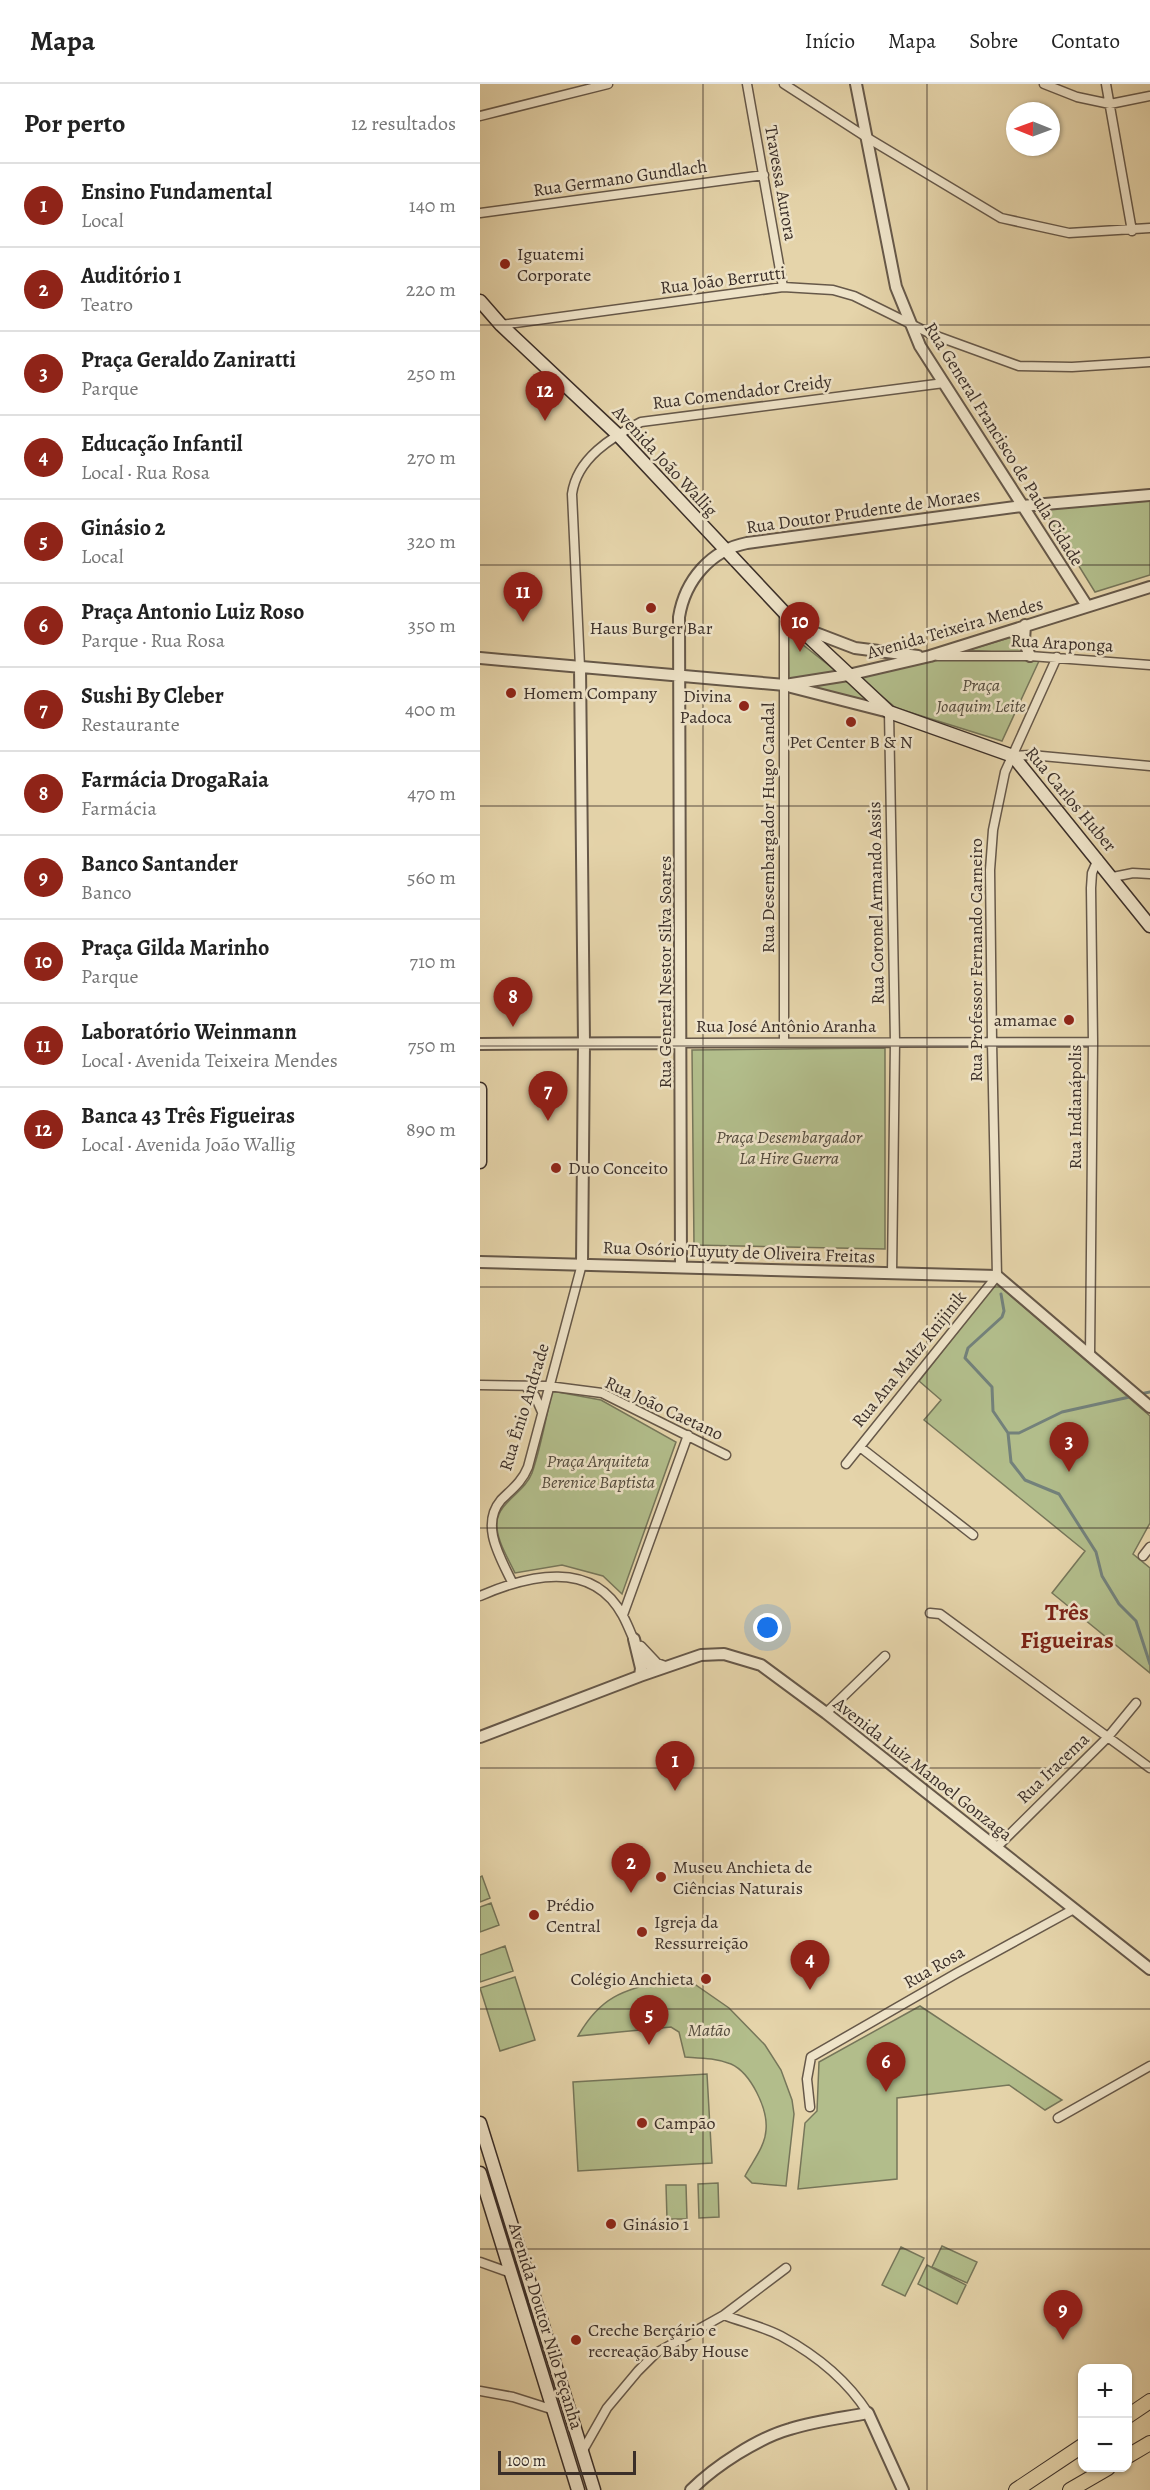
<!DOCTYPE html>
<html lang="pt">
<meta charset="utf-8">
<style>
:root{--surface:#fff;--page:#f2f2f2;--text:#222;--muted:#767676;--line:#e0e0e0;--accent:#8f2418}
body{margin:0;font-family:Alegreya,serif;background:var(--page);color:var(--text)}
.controls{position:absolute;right:18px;bottom:18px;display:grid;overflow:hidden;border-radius:12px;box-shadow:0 2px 4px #0004}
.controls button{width:54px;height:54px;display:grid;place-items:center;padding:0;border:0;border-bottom:2px solid var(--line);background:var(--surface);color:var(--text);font:30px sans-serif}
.compass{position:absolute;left:526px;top:18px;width:54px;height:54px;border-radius:50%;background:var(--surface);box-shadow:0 2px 4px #0004;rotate:271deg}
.scale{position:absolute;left:18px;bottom:15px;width:138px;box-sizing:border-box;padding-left:6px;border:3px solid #3b2f29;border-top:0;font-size:16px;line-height:21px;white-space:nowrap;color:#3b2f29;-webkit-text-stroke:4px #eee3c8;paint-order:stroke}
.you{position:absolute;left:288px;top:1544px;width:21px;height:21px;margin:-15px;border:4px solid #fff;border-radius:50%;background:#1a73e8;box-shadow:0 0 0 9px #1a73e833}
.badge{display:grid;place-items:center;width:39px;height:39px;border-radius:50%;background:var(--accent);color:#fff;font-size:20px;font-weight:700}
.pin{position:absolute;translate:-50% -50px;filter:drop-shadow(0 2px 3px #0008)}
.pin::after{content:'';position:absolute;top:32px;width:21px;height:18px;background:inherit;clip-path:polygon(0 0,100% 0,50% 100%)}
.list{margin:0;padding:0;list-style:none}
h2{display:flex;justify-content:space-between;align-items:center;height:78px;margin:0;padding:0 24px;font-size:26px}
h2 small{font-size:20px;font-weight:400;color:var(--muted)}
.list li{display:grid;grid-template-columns:39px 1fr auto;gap:18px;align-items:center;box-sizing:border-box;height:84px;padding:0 24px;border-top:2px solid var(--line)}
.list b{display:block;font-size:22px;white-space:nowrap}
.list p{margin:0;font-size:20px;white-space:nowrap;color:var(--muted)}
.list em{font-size:20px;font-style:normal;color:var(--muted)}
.map{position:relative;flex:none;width:670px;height:2406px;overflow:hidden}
header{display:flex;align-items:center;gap:36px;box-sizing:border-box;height:84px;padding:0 30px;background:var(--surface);border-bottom:2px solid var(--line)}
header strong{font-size:28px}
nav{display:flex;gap:33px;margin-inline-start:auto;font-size:21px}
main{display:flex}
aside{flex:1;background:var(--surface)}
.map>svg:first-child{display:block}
</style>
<header>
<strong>Mapa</strong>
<nav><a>Início</a><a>Mapa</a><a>Sobre</a><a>Contato</a></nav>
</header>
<main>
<aside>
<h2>Por perto<small>12 resultados</small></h2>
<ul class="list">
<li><span class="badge">1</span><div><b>Ensino Fundamental</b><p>Local</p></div><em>140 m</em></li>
<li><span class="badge">2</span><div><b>Auditório 1</b><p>Teatro</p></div><em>220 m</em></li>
<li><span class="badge">3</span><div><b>Praça Geraldo Zaniratti</b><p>Parque</p></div><em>250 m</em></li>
<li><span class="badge">4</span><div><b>Educação Infantil</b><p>Local · Rua Rosa</p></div><em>270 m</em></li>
<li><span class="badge">5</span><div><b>Ginásio 2</b><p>Local</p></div><em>320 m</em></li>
<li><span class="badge">6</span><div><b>Praça Antonio Luiz Roso</b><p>Parque · Rua Rosa</p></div><em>350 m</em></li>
<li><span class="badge">7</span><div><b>Sushi By Cleber</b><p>Restaurante</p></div><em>400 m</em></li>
<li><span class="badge">8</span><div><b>Farmácia DrogaRaia</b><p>Farmácia</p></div><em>470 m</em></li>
<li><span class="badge">9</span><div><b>Banco Santander</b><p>Banco</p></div><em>560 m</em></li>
<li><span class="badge">10</span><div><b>Praça Gilda Marinho</b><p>Parque</p></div><em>710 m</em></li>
<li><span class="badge">11</span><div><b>Laboratório Weinmann</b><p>Local · Avenida Teixeira Mendes</p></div><em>750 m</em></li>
<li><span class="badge">12</span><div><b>Banca 43 Três Figueiras</b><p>Local · Avenida João Wallig</p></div><em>890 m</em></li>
</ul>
</aside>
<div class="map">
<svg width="670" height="2406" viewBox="0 0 670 2406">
<rect width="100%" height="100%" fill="#e5d4aa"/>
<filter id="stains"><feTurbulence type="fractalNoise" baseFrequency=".00333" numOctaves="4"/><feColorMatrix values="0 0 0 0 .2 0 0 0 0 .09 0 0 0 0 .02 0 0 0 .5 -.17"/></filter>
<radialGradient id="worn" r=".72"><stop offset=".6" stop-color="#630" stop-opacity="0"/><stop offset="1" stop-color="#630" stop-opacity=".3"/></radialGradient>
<path fill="#b2bd8b" stroke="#76765a" stroke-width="1.5" d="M670,416V491L615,508L563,424Z
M308,549L361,591L309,595Z
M539,551L543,570L489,566Z
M459,573L559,577L522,657L416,624L380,594Z
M367,595L399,623L318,603Z
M405,964V1165L214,1161L212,966Z
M516,1199L670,1332V1439L653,1470L670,1484V1589L572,1509L605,1467L444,1336L461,1316L439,1297Z
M72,1307L121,1316L196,1358L142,1510L123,1492L82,1481L35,1489C28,1474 15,1454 17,1437C20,1417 45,1408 52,1389C61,1363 66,1334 72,1307Z
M2,1792L10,1814L0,1818V1793Z
M11,1819L19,1841L0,1848V1823Z
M25,1862L33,1887L0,1898V1871Z
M35,1893L55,1956L20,1967L0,1904Z
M185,1896L210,1897L249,1924L285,1961L301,1986L312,2016L314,2030L306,2102L272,2099L265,2092C272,2078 285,2063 286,2046C288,2025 271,1989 251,1980C236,1974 220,1974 205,1973L199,1948L191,1943L98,1952C121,1912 142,1907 185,1896Z
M440,1922L582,2016L565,2026L529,2001L417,2014V2095L318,2105L325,2039L337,2027L339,1978Z
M227,1990L232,2079L98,2087L93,1998Z
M238,2099L239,2133L219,2134L218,2100Z
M186,2101H206L207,2135H187Z
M462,2162L497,2178L487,2199L452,2183Z
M421,2163L444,2174L425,2212L402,2201Z
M447,2181L486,2201L477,2220L438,2200Z"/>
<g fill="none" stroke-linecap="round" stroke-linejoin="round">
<path stroke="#73817b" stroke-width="3" d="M521,1210L524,1227L522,1233L488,1264L485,1274L512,1303L513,1327L528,1349H539L582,1328L654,1312
M660,1310L670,1308
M528,1349L531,1378L545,1396L579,1410L616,1468L622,1492L639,1520L656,1537L670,1580"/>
<defs>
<path id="minor" d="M267,0L303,203
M304,0L386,53L521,134L589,149L670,144
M564,0L597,13L630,20L670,12
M626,0L652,147
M0,32L128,0
M0,129L284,91
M21,241L303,203L353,206L374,212L451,250L539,282L592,283L670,278
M304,529V958
M458,572H550L670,581
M100,583L92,410C97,374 132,353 161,338L464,299
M409,628L415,958L412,1189
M533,672L551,671L670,682
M633,793L653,789L670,790
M202,959L613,958
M610,1272L613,958L611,804L612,789L618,775
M0,1301L68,1302L122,1309L246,1371
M45,1302L55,1312L62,1328
M380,1363L493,1451
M366,1380L517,1192L512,958L510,786L513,746L525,688L577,573
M663,1472L670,1463
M32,1498C20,1473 0,1441 21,1416C32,1405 42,1398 48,1383L102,1180
M0,1512C48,1491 113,1475 143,1532C153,1550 158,1575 175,1587
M450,1529L460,1530L670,1684
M143,1531L208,1351
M161,1562L177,1579L188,1583
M346,1629L405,1572
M516,1764L628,1653L656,1619
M330,2023L327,1995L331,1973L477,1889L594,1825
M578,2034L670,1982
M0,2178L31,2189
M244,2231C262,2238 284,2243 301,2252C336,2271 367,2296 388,2329
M0,2307L33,2313L74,2326
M102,2368L127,2324L158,2287L176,2269L244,2231L306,2184"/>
<path id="tertiary" d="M376,0L416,203L440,262L607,522
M545,541L544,557L550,572
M320,543L375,564L438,572
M0,574L305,601L368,591L450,572L670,503
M100,583L104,959L102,1180
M311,603L409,628
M0,960L202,959
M0,1178L517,1192L670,1323
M201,1183L199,533C205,496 231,466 267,459L542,422L670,411
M154,1555L161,1584L160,1592
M0,1653L160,1592L221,1571L244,1570L281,1581L346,1629L670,1885
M211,2406C235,2382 278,2354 310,2345C336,2337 362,2334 388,2329L423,2406"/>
<path id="secondary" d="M0,217L21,241L137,350L317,542L409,628L533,672L670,842
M0,1005V1078
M0,2039L114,2406
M0,2089L98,2406"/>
<path id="primary" d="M648,2332L670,2317
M648,2372L670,2359
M536,2406L602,2362
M590,2406L628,2384"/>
</defs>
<use href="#minor" stroke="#665849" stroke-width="11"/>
<use href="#tertiary" stroke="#665849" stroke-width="14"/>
<use href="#secondary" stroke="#3b2f29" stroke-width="15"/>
<use href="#primary" stroke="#3b2f29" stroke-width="16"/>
<use href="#minor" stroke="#eee3c8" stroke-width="8"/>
<use href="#tertiary" stroke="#eee3c8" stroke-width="10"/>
<use href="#secondary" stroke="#eee3c8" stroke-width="12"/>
<use href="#primary" stroke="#e5d4aa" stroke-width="14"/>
</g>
<path fill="none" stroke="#3b2f29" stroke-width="1.5" stroke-opacity="0.55" d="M223,0V2406M447,0V2406M0,241H670M0,481H670M0,722H670M0,962H670M0,1203H670M0,1444H670M0,1684H670M0,1925H670M0,2165H670"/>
<g fill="#8f2418" stroke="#eee3c8" stroke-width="2">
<circle cx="25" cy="180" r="6"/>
<circle cx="171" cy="524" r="6"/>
<circle cx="31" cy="609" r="6"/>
<circle cx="264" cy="622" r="6"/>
<circle cx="371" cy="638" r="6"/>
<circle cx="589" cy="936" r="6"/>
<circle cx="76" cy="1084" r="6"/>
<circle cx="181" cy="1793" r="6"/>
<circle cx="54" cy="1831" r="6"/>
<circle cx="162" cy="1848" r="6"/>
<circle cx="226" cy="1895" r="6"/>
<circle cx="162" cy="2039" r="6"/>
<circle cx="131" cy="2140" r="6"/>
<circle cx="96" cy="2256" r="6"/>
</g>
<g text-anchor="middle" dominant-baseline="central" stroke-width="5" stroke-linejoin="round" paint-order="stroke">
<g font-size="18" fill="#3b2f29" stroke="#eee3c8">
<text transform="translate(140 94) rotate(-8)">Rua Germano Gundlach</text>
<text transform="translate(301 99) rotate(80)">Travessa Aurora</text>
<text transform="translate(243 196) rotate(-7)">Rua João Berrutti</text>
<text transform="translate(262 308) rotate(-7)">Rua Comendador Creidy</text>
<text transform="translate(524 360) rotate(58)">Rua General Francisco de Paula Cidade</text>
<text transform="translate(185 377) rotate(47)">Avenida João Wallig</text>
<text transform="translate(383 427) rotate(-8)">Rua Doutor Prudente de Moraes</text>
<text transform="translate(475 544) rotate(-16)">Avenida Teixeira Mendes</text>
<text transform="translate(582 559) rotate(3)">Rua Araponga</text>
<text transform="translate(591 715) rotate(50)">Rua Carlos Huber</text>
<text transform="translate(288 744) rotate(-90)">Rua Desembargador Hugo Candal</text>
<text transform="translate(396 819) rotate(-91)">Rua Coronel Armando Assis</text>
<text transform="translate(496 876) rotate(-90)">Rua Professor Fernando Carneiro</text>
<text transform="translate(185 888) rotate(-90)">Rua General Nestor Silva Soares</text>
<text x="306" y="942">Rua José Antônio Aranha</text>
<text transform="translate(595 1023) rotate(-90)">Rua Indianápolis</text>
<text transform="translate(259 1168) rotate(2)">Rua Osório Tuyuty de Oliveira Freitas</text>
<text transform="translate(429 1275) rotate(-51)">Rua Ana Maltz Knijinik</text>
<text transform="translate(44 1323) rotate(-73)">Rua Ênio Andrade</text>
<text transform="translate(184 1324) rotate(25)">Rua João Caetano</text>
<text transform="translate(573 1684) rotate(-44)">Rua Iracema</text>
<text transform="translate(443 1685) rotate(38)">Avenida Luiz Manoel Gonzaga</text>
<text transform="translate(454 1883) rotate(-30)">Rua Rosa</text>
<text transform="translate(66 2242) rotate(73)">Avenida Doutor Nilo Peçanha</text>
</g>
<g font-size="18" fill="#3b2f29" stroke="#eee3c8" text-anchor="start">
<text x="37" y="170">Iguatemi<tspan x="37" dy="21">Corporate</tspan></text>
<text x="171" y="544" text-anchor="middle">Haus Burger Bar</text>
<text x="43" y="609">Homem Company</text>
<text x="252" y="612" text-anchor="end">Divina<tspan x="252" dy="21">Padoca</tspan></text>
<text x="371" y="658" text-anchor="middle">Pet Center B &amp; N</text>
<text x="577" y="936" text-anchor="end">amamae</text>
<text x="88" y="1084">Duo Conceito</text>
<text x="193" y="1783">Museu Anchieta de<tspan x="193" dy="21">Ciências Naturais</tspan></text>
<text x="66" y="1821">Prédio<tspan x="66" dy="21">Central</tspan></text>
<text x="174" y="1838">Igreja da<tspan x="174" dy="21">Ressurreição</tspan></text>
<text x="214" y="1895" text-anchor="end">Colégio Anchieta</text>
<text x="174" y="2039">Campão</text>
<text x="143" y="2140">Ginásio 1</text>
<text x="108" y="2246">Creche Berçário e<tspan x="108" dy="21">recreação Baby House</tspan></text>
</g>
<g font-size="18" font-style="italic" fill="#534b3d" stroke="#eee3c8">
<text x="501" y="601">Praça<tspan x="501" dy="21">Joaquim Leite</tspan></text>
<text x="309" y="1053">Praça Desembargador<tspan x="309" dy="21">La Hire Guerra</tspan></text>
<text x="118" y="1377">Praça Arquiteta<tspan x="118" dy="21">Berenice Baptista</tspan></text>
<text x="229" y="1946">Matão</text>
</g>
<g font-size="24" font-weight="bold" fill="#7a1f14" stroke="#eee3c8">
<text x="587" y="1528">Três<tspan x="587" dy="28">Figueiras</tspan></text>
</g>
</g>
<rect width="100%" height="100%" filter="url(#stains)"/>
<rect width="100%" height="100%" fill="url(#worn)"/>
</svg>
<div class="controls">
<button>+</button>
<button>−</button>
</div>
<svg class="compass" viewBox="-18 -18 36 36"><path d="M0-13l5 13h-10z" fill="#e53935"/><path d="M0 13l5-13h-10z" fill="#767676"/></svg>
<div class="scale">100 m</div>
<div class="you"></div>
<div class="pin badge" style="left:195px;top:1707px">1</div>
<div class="pin badge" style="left:151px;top:1809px">2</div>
<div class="pin badge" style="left:589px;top:1388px">3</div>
<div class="pin badge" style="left:330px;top:1906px">4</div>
<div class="pin badge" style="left:169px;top:1961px">5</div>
<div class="pin badge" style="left:406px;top:2008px">6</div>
<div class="pin badge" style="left:68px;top:1037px">7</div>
<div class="pin badge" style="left:33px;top:943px">8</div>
<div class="pin badge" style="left:583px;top:2256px">9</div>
<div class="pin badge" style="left:320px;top:568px">10</div>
<div class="pin badge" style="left:43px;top:538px">11</div>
<div class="pin badge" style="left:65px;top:337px">12</div>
</div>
</main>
